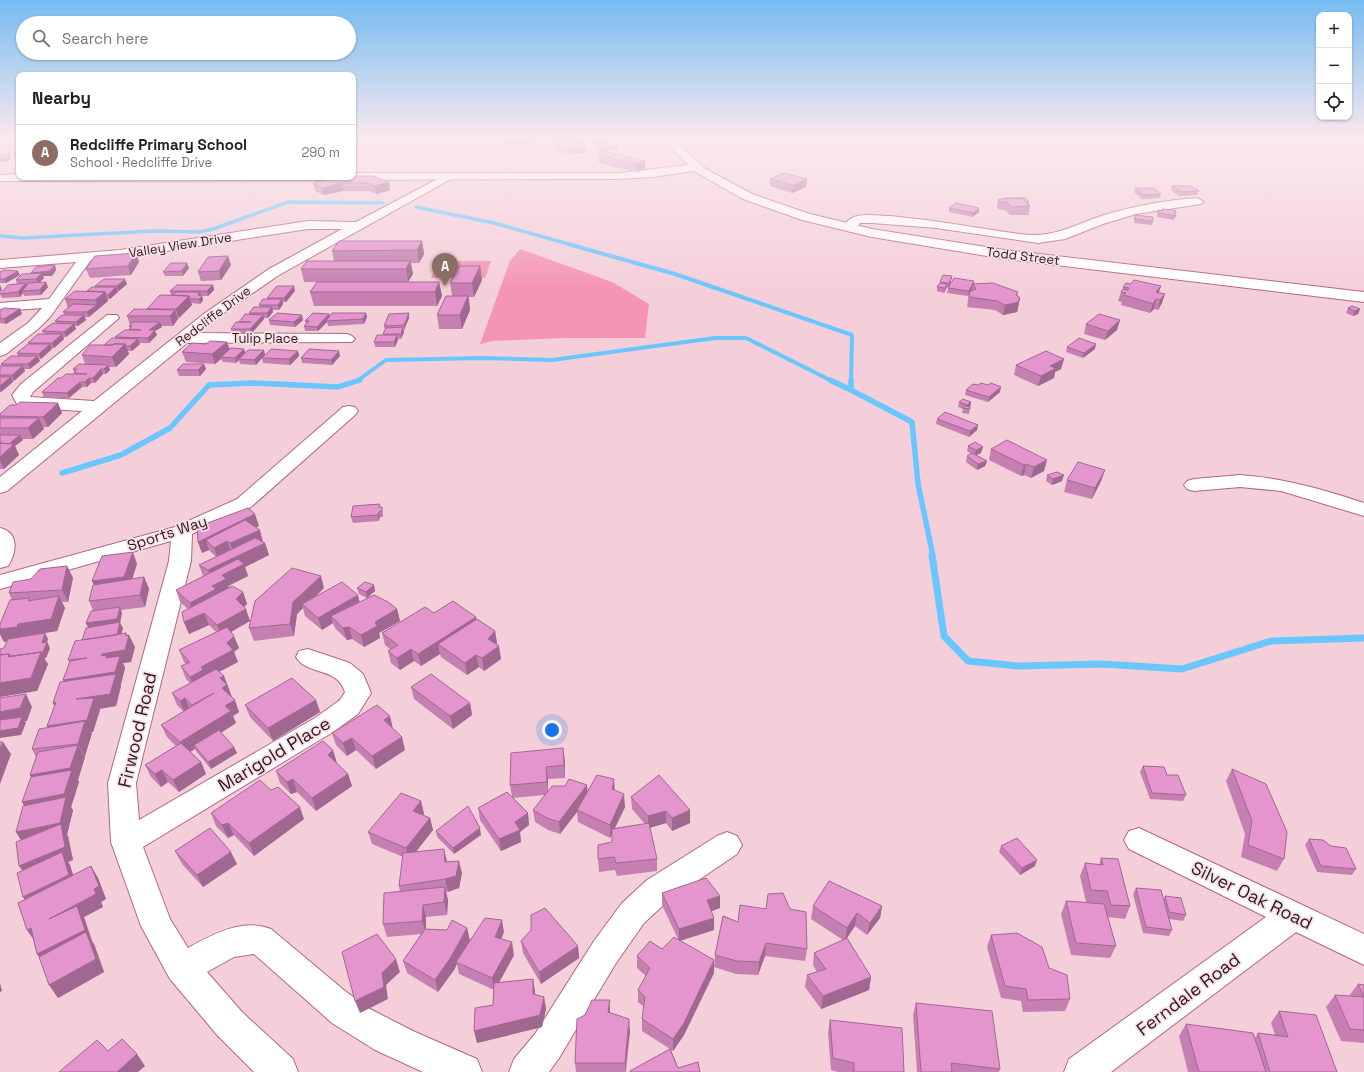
<!DOCTYPE html>
<meta charset="utf-8">
<style>
:root{--surface:#fff;--page:#f6f6f6;--text:#222;--muted:#767676;--line:#e0e0e0;--accent:#ea580c}
body{margin:0;font-family:"Space Grotesk",sans-serif;background:var(--page);color:var(--text)}
.controls{position:absolute;right:12px;top:12px;display:grid;overflow:hidden;border-radius:8px;box-shadow:0 1px 3px #0004}
.controls button{width:36px;height:36px;display:grid;place-items:center;padding:0;border:0;border-bottom:1px solid var(--line);background:var(--surface);color:var(--text);font:20px sans-serif}
.you{position:absolute;left:552px;top:730px;width:14px;height:14px;margin:-10px;border:3px solid #fff;border-radius:50%;background:#1a73e8;box-shadow:0 0 0 6px #1a73e833}
.badge{display:grid;place-items:center;width:26px;height:26px;border-radius:50%;background:var(--accent);color:#fff;font-size:13px;font-weight:700}
.pin{position:absolute;translate:-50% -33px;filter:drop-shadow(0 1px 2px #0008)}
.pin::after{content:'';position:absolute;top:21px;width:14px;height:12px;background:inherit;clip-path:polygon(0 0,100% 0,50% 100%)}
.list{margin:0;padding:0;list-style:none}
h2{display:flex;justify-content:space-between;align-items:center;height:52px;margin:0;padding:0 16px;font-size:17px}
h2 small{font-size:13px;font-weight:400;color:var(--muted)}
.list li{display:grid;grid-template-columns:26px 1fr auto;gap:12px;align-items:center;box-sizing:border-box;height:56px;padding:0 16px;border-top:1px solid var(--line)}
.list b{display:block;font-size:15px;white-space:nowrap}
.list p{margin:0;font-size:13px;white-space:nowrap;color:var(--muted)}
.list em{font-size:13px;font-style:normal;color:var(--muted)}
.icon{flex:none;width:22px;height:22px;fill:none;stroke:currentColor;stroke-width:2;stroke-linecap:round;stroke-linejoin:round}
.map{position:relative;flex:none;width:1364px;height:1072px;overflow:hidden}
.search{position:absolute;background:var(--surface);box-shadow:0 1px 3px #0004;left:16px;top:16px;width:340px;height:44px;display:flex;align-items:center;gap:10px;box-sizing:border-box;padding:0 14px;border-radius:22px;color:var(--muted);font-size:15px}
.panel{position:absolute;background:var(--surface);box-shadow:0 1px 3px #0004;left:16px;top:72px;width:340px;height:108px;border-radius:8px}
.map>svg:first-child{display:block}
</style>
<div class="map">
<svg width="1364" height="1072" viewBox="0 0 1364 1072">
<rect width="100%" height="100%" fill="#f4cfda"/>
<path fill="#f495b6" d="M520,249L612,282L649,304L645,338H567L492,341L480,344L510,261Z
M439,261H491L485,278H431Z"/>
<g fill="none" stroke-linecap="round" stroke-linejoin="round">
<path stroke="#69c6ff" stroke-width="3.5" d="M416,207L494,223L572,245
M0,236L22,238L154,231L199,232L213,229L288,202L383,203"/>
<path stroke="#69c6ff" stroke-width="4" d="M568,244L675,274L852,335L851,381
M357,381L386,360L483,358L552,360L715,338H746L832,381"/>
<path stroke="#69c6ff" stroke-width="5.5" d="M830,380L851,390
M851,380V390L912,422L918,484L933,556
M62,473L121,455L170,428L209,385L252,383L338,387L360,380"/>
<path stroke="#69c6ff" stroke-width="7" d="M932,555L944,636L968,661L1019,666L1102,664L1182,669L1271,641L1364,638"/>
<defs>
<path id="minor" d="M447,174L451,175L453,177L451,179L279,275L215,319L198,333L347,334L352,336L355,339L352,342L187,343L7,491L0,493V477L82,411L31,408L17,404L12,395L21,384L107,315H117L119,318L33,392L30,397L94,401L205,313L269,269L342,229H308L120,258L91,260L50,317L38,329L6,354L0,356V343L28,323L42,308L0,311V303L49,299L76,262L0,268V260L120,250L308,221L356,222Z
M1197,198L1201,200L1203,202L1201,204L1136,214L1103,224L1065,239L1038,243L936,228L872,223H860L854,231L850,232L844,228C845,223 849,219 854,217C864,213 879,216 890,216C934,220 976,228 1020,234C1053,239 1074,225 1104,215C1135,206 1165,200 1197,198Z
M349,406L355,407L358,411L355,415L251,507L192,534L191,561L136,783L139,820L315,718L340,700L345,692C337,666 307,676 296,657L299,651L308,649L350,663L363,674L371,693L358,714L333,732L143,847L170,919L188,948C213,934 243,918 271,929L345,991L370,1009L415,1032L477,1059L482,1072H423L375,1050L332,1023L254,954L234,957L207,972L242,1012L293,1059L298,1072H254L218,1036L170,979L141,926L111,842L108,783L169,561L171,541L0,589V575L175,527L237,499L343,407Z
M1240,475C1283,478 1323,489 1364,503V516L1281,491L1240,487L1194,491L1187,489L1184,485L1187,481L1194,479Z
M0,528C19,532 17,552 8,566L0,568Z
M1139,828L1364,934V965L1296,932L1111,1072H1064L1069,1059L1266,917L1129,849L1124,840L1129,831Z
M727,832L737,836L742,845L737,854L669,900L644,923L616,963L559,1058L549,1072H509L514,1059L535,1034L594,941L622,903L647,880L717,836Z"/>
<path id="tertiary" d="M663,139H674L704,168L752,194L810,214L872,229L1005,250L1364,292V302L1005,259L872,237L802,220L743,199L694,171L652,177L620,179L0,181V175L19,174V177H353V173H620L688,165Z"/>
</defs>
<use href="#minor" stroke="#b56581" stroke-width="2"/>
<use href="#tertiary" stroke="#b56581" stroke-width="2"/>
<use href="#minor" fill="#fff" fill-rule="evenodd"/>
<use href="#tertiary" fill="#fff" fill-rule="evenodd"/>
</g>
<path fill="#c580b1" d="M529,139V147H504L503,144Z
M560,139H583L582,143L586,153L574,154L573,153H557L556,146L561,142Z
M591,141H610L602,145H618V149L602,152L596,149V146H597L591,144Z
M599,155L645,161V169L637,172L599,163Z
M353,177L390,190L377,194L369,191H343L324,195L315,191L313,183Z
M770,179H807L806,187L792,193L770,186Z
M1172,186L1199,191L1197,195L1179,196L1171,190Z
M1135,188L1161,194L1160,198L1142,199L1134,192Z
M998,199L1029,202V205L1030,206L1029,215H1010L1005,210H999L997,207Z
M949,208L979,212L972,217L949,212Z
M1162,209L1176,216L1174,220L1157,217L1158,210H1161Z
M1135,215L1153,221L1152,225L1134,223V219Z
M422,241L424,254L419,263H411L413,274L408,282H304L301,269L334,261L332,251Z
M136,253L139,262L131,275L90,278L86,269Z
M228,256L231,265L221,280L201,281L198,272Z
M55,265L56,270L52,276H43L44,278L39,282L48,287L41,295L24,296L23,293L20,297L2,298L0,294L17,284L16,280L31,274V273Z
M480,266L482,280L474,297H469L470,310L462,329H439L437,315L452,296L450,283Z
M189,268L183,276H165L163,272Z
M0,272L20,275L6,283H0Z
M952,276L951,281L948,288L947,287L944,293L937,291V287L940,282Z
M439,282L442,296L437,306H314L310,292Z
M127,284L119,291H117L118,292L110,299H108V301L89,317H85L86,320L78,326H75L76,329L66,337H63L64,339L54,348H51L52,349L41,359H39L40,361L30,369H24L25,371L14,381H12L13,382L1,392H0V366H2L1,364L18,356L17,353L28,344V343L44,334L42,331L56,323L55,321L65,315L63,312L68,308L65,299L87,291L96,287L95,286Z
M974,284L1018,296L1020,298L1017,312L1003,315L995,310L967,307L969,293L968,296L947,293L948,288Z
M213,285L214,290L208,296H202L203,300L200,304L191,303L192,305L179,318H178V319L173,326H161L162,327L155,331L157,335L149,343H139L140,344L132,351H128L129,354L116,367H109L110,370L106,374H103L95,383H91L87,387H82L69,398H44L42,392L61,378L74,374V372L73,369L85,364L82,355L104,345L116,338L115,337L129,330V329L130,328L129,326L130,325L127,316L147,310V309L171,295L170,291Z
M1123,287L1159,293L1162,303L1158,310L1154,309L1150,313L1121,305L1122,302L1118,301L1121,292L1123,289Z
M295,291L286,302H283V304L279,310H273V312L268,318H264V319L251,334H232L231,329L239,322L250,314L249,313L260,307L259,305L268,299L267,298Z
M1348,308L1360,309L1358,314L1353,316L1346,313Z
M20,309L22,314L6,324L0,323V310Z
M366,313L367,317L364,324L328,326L327,322L318,331H305L304,326L306,324L305,321L329,314L330,316Z
M409,318L404,330V332L401,339H398V340L395,347H375L374,342L383,335L385,330L384,326Z
M269,320H303L295,327L270,325Z
M1120,320L1117,330L1105,340L1084,334L1086,324Z
M227,342L230,349H244L245,352L264,350L265,355L298,351L299,356L290,365L263,363L262,358L256,365L240,364L239,360L236,363L223,362L221,359L215,364L186,362L182,352L206,344Z
M1067,347L1095,349L1083,358L1066,352Z
M340,356L332,365L302,363L301,358Z
M1064,359L1061,369L1055,372L1054,378L1038,386L1014,375L1016,365Z
M204,364L206,369L200,376H179L177,370Z
M978,385H988L1000,392L988,402L965,395L966,390Z
M959,402H971L969,414L962,413L963,409L958,407Z
M58,403L62,413L48,427H43L44,429L33,439H22L23,440L15,446L19,455L4,469H0V414L16,405Z
M937,419L978,425L977,430L969,437L936,424Z
M968,446L981,453L976,455L987,461L985,466L977,470L966,462L967,456L971,454L967,451Z
M991,449L1047,460L1044,471L1031,478L1024,475L1021,476L989,460Z
M1105,470L1101,481L1092,499L1064,492L1067,480Z
M1047,475L1062,481L1052,485L1046,481Z
M382,507L383,513V517H380L379,521L353,523L351,517Z
M259,526L256,527L263,542L265,543L269,555L245,567L248,576L228,586L229,587L243,592L247,604L244,607L250,621L231,632L239,648L234,652L238,662L219,672L224,676L232,698L239,712L233,716L236,723L221,733L237,753L211,769L196,751L195,749L190,752L201,762L206,774L179,792L168,782L161,787L151,777L145,765L176,746L167,737L161,725L184,712L177,705L172,693L190,683L186,679L181,666L186,664L184,662L179,650L216,632L209,625L189,634L184,622L188,609L180,602L176,590L203,576L199,565L216,557L209,550L202,553L198,542Z
M137,564L132,579L144,577L149,589L145,607L121,610L122,613L120,623L123,628L121,634L127,635L135,647L131,662L123,663L125,668L121,684V686L116,706L99,709L100,710L93,732H91L92,733L85,756H84L85,757L78,780L79,782L71,807L73,810L67,835L68,836L73,860L68,862L70,865L73,875L91,866L98,878L106,899L101,902L103,907L84,917L92,941L94,944L104,972L58,998L39,957L37,954L33,939L27,930L24,900L21,840L16,832L24,806L31,777L30,775L36,757L32,749L48,727L47,726L55,707L53,703L64,682L70,662L68,660L82,640L88,627L86,623L93,610L89,601L94,585L92,581Z
M67,566L73,578L68,602H62L65,608L57,631L25,636L24,637L48,639L47,642L50,648L46,658H44L48,664L37,691L4,648L7,641L4,642L0,634V624L12,600L9,593L31,579Z
M374,585L375,591L367,598L359,594L357,588Z
M324,588L315,597L360,602L397,609L400,621L379,633L380,638L364,647L352,639L347,640L335,628L333,623L322,630L305,616L303,608L297,614L294,636L254,641L249,628Z
M434,613L476,617V619L495,631L497,643L496,644L501,659L484,671L479,667L467,675L441,657L440,654L421,666L414,661L400,670L391,663L388,651L391,650L385,645L382,633Z
M411,687L470,703L472,715L453,729L414,699Z
M316,700L320,712L273,741L250,717L245,705Z
M332,733L405,750L376,769L356,750L347,756L336,745Z
M511,753L565,761V778L548,779V790L565,786L587,785V792L615,791L625,807L615,828L645,824L632,809L631,797L659,775L690,823L672,831L666,823L650,828L657,859V871L617,876L615,870L599,872L598,859L612,842V834L610,838L578,822L577,812L560,834L548,830L535,822L533,810L545,795L512,798L528,813L529,825L520,832L521,842L501,851L480,820L478,808L512,797L510,785Z
M336,763L348,774L352,786L316,811L297,792L291,794L280,783L276,771Z
M1143,766L1167,775L1186,795L1183,801L1150,799L1140,772Z
M1232,769L1284,859L1277,871L1241,857L1245,834L1226,781Z
M421,801L424,814L423,815L430,818L433,830L416,852L447,862L462,873L459,888L446,892L448,900L447,915L426,917V929L447,930L467,928L470,941L467,946L504,932L501,939L514,955L499,983L533,979L535,994L544,997L546,1009L542,1027L477,1043L493,1005L494,990L459,974L457,964L454,970L438,992L407,973L403,961L421,934L387,937L383,924L400,892L399,886L403,857L372,844L368,832Z
M211,813L304,819L254,856L234,835L228,838L216,826Z
M436,831L481,835L454,854L437,837Z
M1309,839L1356,869L1352,875L1317,872L1305,845Z
M1001,846L1035,866L1020,875L999,852Z
M175,851L237,864L203,887L182,864Z
M1101,858L1130,906L1125,919L1108,917L1116,946L1110,958L1071,955L1061,914L1066,901L1086,902L1080,876L1085,863L1099,865Z
M1136,888L1164,899L1165,896L1186,915L1183,921L1169,919L1172,930L1169,936L1143,933L1133,894Z
M662,893L720,908L711,911L714,930L680,941L714,973L684,1035L673,1051L671,1050L678,1068L700,1072H630V1071L670,1049L642,1031V1019L644,1007L638,1002V990L646,976L637,968V956L662,949L678,939L662,905Z
M813,906H882L880,918L867,935L855,926L846,938L871,977L869,990L821,1009L805,987L807,975L817,972L813,965L814,953L843,940L811,919Z
M723,916L807,949L805,961L765,956L758,975L736,974L714,967L715,955Z
M991,935L1070,999L1065,1011L1023,1012L1021,1001L1001,998L987,947Z
M521,941L578,946L579,958L541,984L523,953Z
M1358,984L1364,985V1043L1341,1041L1326,1007L1335,995L1349,996Z
M916,1003L1000,1069L999,1072H917L913,1015Z
M1279,1011L1337,1072H1188L1179,1036L1186,1024L1255,1038L1258,1033L1275,1035L1271,1023Z
M610,1013L630,1031L626,1072H576L575,1063Z
M830,1020L904,1072H838L831,1070L828,1032Z"/>
<path fill="#a06890" d="M581,139H583V142L582,146L585,145L586,153L574,154L573,143L575,140V147L581,146Z
M606,139H610V141L599,146L598,142Z
M618,145V149L602,152L601,148Z
M14,153H19V161H17Z
M10,154L11,158L8,162H0V158Z
M645,161V169L637,172V164Z
M807,179L806,187L792,193L793,185Z
M389,182L390,190L377,194L375,186Z
M341,183L343,191L324,195L322,188Z
M979,208V212L972,217L973,213Z
M422,241L424,254L419,263L417,250Z
M136,253L139,262L131,275L128,266Z
M228,256L231,265L221,280L219,271Z
M410,261L413,274L408,282L406,269Z
M187,263L189,268L183,276L182,271Z
M55,265L56,270L52,276H43L44,278L38,284L36,279L33,277L31,273Z
M480,266L482,280L474,297L472,283Z
M18,271L20,275L6,283L4,279Z
M952,276L951,281L948,288L949,283Z
M125,279L127,284L119,291L117,286Z
M974,281V285L973,284L972,288L968,296L969,291Z
M46,282L48,287L41,295L40,290Z
M439,282L442,296L437,306L435,292Z
M26,283L28,288L22,291L23,293L20,297L18,292Z
M947,284L946,289L944,293L945,288Z
M0,285L2,290L0,292Z
M213,285L214,290L208,296L207,291Z
M294,286L295,291L286,302L284,298Z
M1161,286L1158,295L1156,292Z
M116,287L118,292L110,299L108,295Z
M105,292L108,301L89,317L87,312L97,305L95,300Z
M200,292L201,296H202L203,300L200,304L198,295Z
M1018,292L1016,301L1020,298L1017,312L1003,315L1005,305L1016,295Z
M1165,294L1162,303L1158,310L1160,300Z
M189,296L192,305L179,318L176,309Z
M468,296L470,310L462,329L460,315Z
M282,299L283,304L279,310L278,305Z
M1156,299L1154,309L1150,313L1153,304Z
M272,307L273,312L268,318L267,313Z
M20,309L22,314L6,324L4,319Z
M1360,309L1358,314L1353,316L1355,311Z
M175,310L178,319L173,326L170,316Z
M366,313L367,317L364,324L363,319Z
M409,313V318L404,330V325Z
M329,314L330,319L326,321L327,322L318,331L317,327Z
M84,315L86,320L78,326L76,322Z
M263,315L264,319L251,334L250,329Z
M302,315L303,320L295,327L294,322Z
M1120,320L1117,330L1105,340L1108,331Z
M160,322L162,327L155,331L157,335L149,343L148,338L149,330Z
M74,324L76,329L66,337L64,332Z
M403,327L404,332L401,339V334Z
M62,334L64,339L54,348L52,343Z
M397,335L398,340L395,347L394,342Z
M138,339L140,344L132,351L130,346Z
M227,342L230,352L221,357V359L215,364L212,354Z
M50,344L52,349L41,359L39,354Z
M125,344L129,354L116,367L112,357Z
M1096,344L1095,349L1083,358L1084,353Z
M244,349L246,354L239,359V360L236,363L235,358Z
M264,350L265,355L256,365L254,360Z
M298,351L299,356L290,365L289,359Z
M339,351L340,356L332,365L331,360Z
M37,356L40,361L30,369L28,364Z
M1064,359L1061,369L1055,372L1054,378L1038,386L1041,376L1050,366Z
M204,364L206,369L200,376L198,370Z
M108,365L110,370L106,374L104,369Z
M23,366L25,371L14,381L12,375Z
M101,369L103,374L95,383L93,378Z
M11,377L13,382L1,392L0,389V386Z
M89,378L91,383L87,387L85,382Z
M80,382L82,387L69,398L67,393Z
M1001,387L1000,392L988,402L989,397Z
M971,402L970,407L967,409H966L967,405Z
M58,403L62,413L48,427L43,417Z
M39,418L44,429L33,439L28,428Z
M978,425L977,430L969,437L970,431Z
M20,435L23,440L15,446L19,455L4,469L0,460V457L7,445Z
M983,447L981,453L974,456L976,450Z
M1047,460L1044,471L1031,478L1034,467Z
M987,461L985,466L977,470L978,464Z
M1026,464L1024,475L1021,476L1024,465Z
M1105,470L1101,481L1092,499L1095,488Z
M1064,475L1062,481L1052,485L1053,479Z
M379,512L380,517L379,521L378,515Z
M255,514L259,526L227,541L231,552L218,559L214,548L206,540L209,550L202,553L198,542Z
M260,530L263,542L234,554L230,543Z
M265,543L269,555L245,567L248,576L228,586L230,590L194,615L190,603L212,586V582L208,570Z
M133,552L137,564L129,589L98,593L92,581Z
M67,566L73,578L68,602L62,590Z
M321,576L324,588L305,606L302,604L303,608L297,614L294,636L290,624L293,602Z
M144,577L149,589L145,607L140,595Z
M374,585L375,591L367,598L366,592Z
M243,592L247,604L240,611L236,599Z
M358,595L361,607L331,616L333,623L322,630L318,618Z
M59,596L65,608L57,631L25,636L24,639L4,642L0,634V629L18,624Z
M120,607L122,613L120,623L123,628L118,647L89,629L86,623Z
M246,609L250,621L222,637L217,625Z
M397,609L400,621L379,633L380,638L364,647L361,635L375,622Z
M204,613L209,625L189,634L184,622Z
M476,617L478,629L438,644L440,654L421,666L418,654Z
M349,627L352,639L347,640L343,628Z
M495,631L497,643L490,651L488,639Z
M45,633L48,639L47,642L50,648L46,658H44L48,664L37,691L0,697V665L9,654L42,643Z
M126,633L129,638V635L135,647L131,662L123,663L125,668L121,684V686L116,706L99,709L100,710L93,732H91L92,733L85,756L78,744L54,738L47,726L69,692L63,680L102,654L126,636Z
M234,636L239,648L234,652L238,662L207,678L195,689L190,677Z
M499,646L501,659L484,671L482,658Z
M411,649L414,661L400,670L397,658Z
M476,655L479,667L467,675L465,663Z
M224,676L232,697L226,701L222,688L220,678Z
M26,694L32,707L27,721H25L26,723L21,735L0,738V712Z
M185,698L190,710L185,713L180,701Z
M235,700L239,712L233,716L236,723L196,748L194,745L195,749L185,755L180,742L225,706Z
M316,700L320,712L273,741L268,728Z
M56,702L59,715L53,703Z
M470,703L472,715L453,729L450,716Z
M390,716L393,729L384,720Z
M402,737L405,750L376,769L372,756Z
M352,738L356,750L347,756L343,743Z
M3,742L11,754L0,784V750Z
M78,745L85,757L78,780L79,782L71,807L73,810L67,835L68,836L73,860L68,862L70,865L77,888L31,910L23,897L28,879L19,866L24,845L16,832L29,814L22,802L37,788L30,775Z
M234,747L237,753L211,769L208,762Z
M563,748L565,761V778L564,765Z
M333,750L337,763L332,768L328,755Z
M201,762L206,774L179,792L173,780Z
M546,767L548,779V794L547,782Z
M162,770L168,782L161,787L155,774Z
M348,774L352,786L316,811L312,798Z
M293,779L297,792L291,794L287,782Z
M614,779L615,792L612,789Z
M587,785L588,798L577,810V812L560,834L559,822Z
M624,794L625,807L610,838V825Z
M421,801L424,814L417,824L413,811Z
M300,807L304,819L254,856L249,843Z
M690,810V823L672,831V818Z
M666,811V823L648,828V816Z
M528,813L529,825L520,832L521,842L501,851L499,839L515,822Z
M430,818L433,830L409,860L406,848Z
M228,823L234,835L228,838L222,825Z
M480,828L481,835L454,854L453,848Z
M444,849L447,861L448,875L445,862Z
M231,852L237,864L203,887L197,875Z
M1037,860L1035,866L1020,875L1022,868Z
M459,861L462,873L459,888L448,892L445,879Z
M91,866L98,878L106,899L101,902L103,907L84,917L92,941L94,944L104,972L58,998L49,985L46,966L37,954L49,919L94,889Z
M445,887L448,900L447,915L444,902Z
M720,896V908L707,913V900Z
M423,905L426,917V933L422,921Z
M882,906L880,918L867,935L870,923Z
M857,913L855,926L845,941L847,928Z
M714,918V930L679,941V929Z
M502,920L504,932L497,950L495,937Z
M31,928L36,942L27,930Z
M467,928L470,941L458,963L456,962L457,964L454,970L438,992L435,980Z
M512,942L514,955L494,991L492,978Z
M766,943L765,956L758,975L759,962Z
M578,946L579,958L541,984L539,972Z
M396,959L400,972L386,985L388,999L360,1013L355,1001Z
M714,960V973L684,1035L673,1051V1039Z
M871,977L869,990L821,1009L823,996Z
M533,979L535,991V1006L533,994Z
M0,983L2,991L0,992Z
M544,997L546,1009L542,1027L477,1043L474,1031Z
M610,1000V1012L609,1024L608,1012Z
M629,1019L630,1031L625,1072V1063Z
M137,1054L145,1066L138,1072H117Z"/>
<path fill="#e595ce" stroke="#a06890" d="M521,139H529V143L503,144V141Z
M560,139H581V140H575L573,143H583L585,145L574,147L572,146H556L557,142H563L564,140Z
M594,139H606L598,142L591,141Z
M613,143L618,145L601,148L596,146Z
M19,147V153H14Z
M607,152L645,161L637,164L599,155Z
M10,154L7,158H0V155Z
M784,173L807,179L793,185L770,179Z
M353,176H373L389,182L375,186L368,183H341L322,188L313,183L336,177H353Z
M1172,186H1191L1199,191L1181,192Z
M1135,188H1154L1161,194L1143,195Z
M1005,198H1025L1029,202H1026L1022,198L1006,199Z
M1022,198L1030,206L1012,207L1007,202H1001L998,199Z
M956,203L979,208L973,213L949,208Z
M1162,209L1175,210L1176,216L1158,213V210L1162,211Z
M1135,215L1153,217V221L1135,219Z
M339,241H422L417,250L332,251Z
M136,253L128,266L86,269L95,256Z
M228,256L219,271L198,272L208,257Z
M307,261H410L406,269H301Z
M171,263H187L182,271L163,272Z
M55,265L50,271L31,273L36,267Z
M459,266H480L472,283H450Z
M4,270L18,271L4,279H0V272Z
M42,273L36,279L16,280L22,274Z
M943,275L952,276L949,283L940,282Z
M954,278L974,281L969,291L948,288Z
M104,279H125L117,286H95Z
M1134,280L1161,286L1156,292L1165,294L1160,300L1156,299L1153,304L1124,295L1126,293L1121,292L1123,289L1128,290L1129,288L1123,287L1126,283L1131,284Z
M46,282L40,290L22,291L29,283Z
M317,282H439L435,292H310Z
M26,283L18,292L0,294L8,285Z
M940,283L947,284L945,288L937,287Z
M993,283L1018,292L1016,295L1020,298L1018,300L1019,302L1005,305L997,301L969,297L970,291L976,289L973,284Z
M177,285H213L207,291H170Z
M277,286H294L284,298H267Z
M92,287H116L108,295H106L105,292L87,291Z
M75,291L105,292L95,300L65,299Z
M176,292H200L198,295L202,296L199,299H190L189,296L172,295Z
M160,295L189,296L176,309H147Z
M446,296H468L460,315H437Z
M263,299H282L278,305H259Z
M73,304L97,305L87,312H63Z
M1352,306L1360,309L1355,311L1348,308Z
M254,307H272L267,313H249Z
M4,308L20,309L4,319L0,318V310Z
M134,309L175,310L170,316H127Z
M277,313L302,315L294,322L269,320Z
M313,313L329,314L317,327L304,326L309,321H305Z
M332,313H366L363,319L326,321Z
M409,313L404,325L384,326L389,314Z
M245,314L263,315L250,329H231L236,322H251H239Z
M1099,314L1120,320L1108,331L1086,324Z
M62,315H84L76,322L55,321Z
M133,322H160L149,330H155L148,338L115,337L125,330H141L129,329L132,326H129Z
M53,323L74,324L64,332L42,331Z
M403,327L401,334H383L386,328Z
M38,334H62L52,343H28Z
M377,335H397L394,342H374Z
M112,338L138,339L130,346H126L125,344H114L112,345H104Z
M1079,338L1096,344L1084,353L1067,347Z
M210,341L227,342L212,354L182,352L192,343L206,344Z
M28,344H50L39,354L17,353Z
M114,344H125L112,357L82,355L90,345H112Z
M231,348L244,349L235,358L221,357Z
M271,349L298,351L289,359L262,358Z
M309,349L339,351L331,360L301,358Z
M248,350H264L254,360L239,359Z
M1046,351L1064,359L1050,366L1056,368L1041,376L1016,365Z
M11,356H37L28,364H1Z
M79,364L108,365L104,369H101L93,378H89L85,382H80L67,393L42,392L58,378H61L66,374H87L74,373L77,369H73Z
M183,364H204L198,370H177Z
M0,366H23L12,375H0Z
M0,377H11L0,386Z
M981,383L988,385L991,383L1001,387L989,397L966,390L973,384L978,385Z
M963,399L971,402L967,405L959,402Z
M20,402L58,403L43,417L0,416V414L10,405H16Z
M965,406L970,407V409L963,408Z
M945,412L978,425L970,431L937,419Z
M0,418H39L28,428H0Z
M0,435H20L9,444L0,443Z
M1007,440L1047,460L1034,467L1026,464L1024,465L991,449Z
M975,442L983,447L976,450L968,446Z
M0,443L14,444L0,457Z
M972,453L987,461L978,464L967,456Z
M1078,462L1105,470L1095,488L1067,480Z
M1057,472L1064,475L1053,479L1047,475Z
M380,504L379,507H382V511L379,512L378,515L351,517L353,506Z
M248,508L255,514L198,542L197,527Z
M245,520L260,530L230,543L227,541L214,548L206,540Z
M255,538L265,543L208,570L199,565Z
M133,552L124,577L92,581L102,556Z
M238,559L244,564L222,575L226,579L212,586L216,589L190,603L176,590Z
M67,566L62,590L9,593L13,582L31,579L40,569Z
M292,568L321,576L293,602L290,624L249,628L255,601Z
M144,577L140,595L89,601L93,585Z
M342,582L358,595L318,618L302,604Z
M365,582L374,585L366,592L357,588Z
M232,586L243,592L236,599L246,609L217,625L204,613L184,622L182,612Z
M374,595L388,602L397,609L375,622L377,626L361,635L349,627L343,628L331,616Z
M59,596L51,619L18,624L17,627L0,629V624L10,600L30,598L28,601Z
M453,601L476,617L418,654L411,649L397,658L388,651L398,645L382,633L425,607L434,613Z
M120,607L117,619L86,623L91,611Z
M477,619L495,631L488,639L499,646L482,658L476,655L465,663L438,644Z
M120,622L117,635L82,640L86,628Z
M227,627L234,636L227,643L233,650L201,667L203,670L190,677L181,666L190,662L179,650Z
M45,633L42,643L47,642L43,652L11,656L9,654L0,655V649L4,648L8,639Z
M126,633V636L129,635L125,650L102,654L101,656L106,655V658L120,656L115,672L63,680L70,661L87,658L68,660L75,641Z
M41,652L31,678L0,683V655L9,654L8,657Z
M216,669L224,676L220,678L227,685L222,688L235,700L225,706L231,711L180,742L161,725L214,693L192,705L185,698L180,701L172,693Z
M116,674L110,694L76,699L94,698L87,720L47,726L56,702L53,703L60,682Z
M431,674L470,703L450,716L411,687Z
M292,678L316,700L268,728L245,705Z
M26,694L20,708L0,712V698Z
M377,705L390,716L384,720L402,737L372,756L352,738L343,743L332,733Z
M22,717L18,728L0,731V720Z
M85,721L78,744L32,749L39,729Z
M219,730L234,747L208,762L194,745Z
M323,741L333,750L328,755L348,774L312,798L293,779L287,782L276,771Z
M0,742H3L0,750Z
M181,743L201,762L173,780L162,770L155,774L145,765Z
M78,745L70,768L30,775L38,752Z
M563,748L564,765L546,767L547,782L510,785L511,753Z
M1143,766L1164,767L1167,775H1178L1186,795L1152,793Z
M1232,769L1266,784L1287,832L1284,859L1248,845L1252,821Z
M72,770L64,794L22,802L31,777Z
M597,775L614,779L612,789L624,794L610,825L577,810Z
M659,775L690,810L672,818L666,811L648,816L631,797Z
M569,779L587,785L559,822L547,818L533,810L552,786H565Z
M260,780L271,790L278,787L300,807L249,843L228,823L222,825L211,813Z
M507,792L528,813L515,822L520,830L499,839L478,808Z
M401,793L421,801L413,811L430,818L406,848L368,832Z
M66,797L60,823L16,832L23,806Z
M468,806L480,828L453,848L436,831Z
M649,823L657,859L616,863L614,857L598,859V845L612,842V829Z
M61,824L65,847L19,866L16,842Z
M210,828L231,852L197,875L175,851Z
M1017,838L1037,860L1022,868L1001,846Z
M1309,839L1323,840L1331,846L1346,848L1356,869L1321,866Z
M444,849L445,862L459,861L456,876L445,879L399,886L403,853Z
M62,852L69,875L23,897L17,873Z
M1101,858L1118,859L1130,906L1111,905L1107,891L1091,890L1085,863L1103,865Z
M91,866L99,886L94,889L96,894L49,919L77,906L85,930L37,954L31,928L27,930L18,903Z
M706,878L720,896L707,900L714,918L679,929L662,893Z
M829,881L882,906L870,923L857,913L847,928L813,906Z
M445,887L444,902L423,905L422,921L383,924L384,893Z
M1136,888L1161,890L1172,930L1146,927Z
M783,893L790,909L806,912L807,949L766,943L759,962L737,961L715,955L723,916L738,922L740,905L766,909L768,894Z
M1165,896L1181,898L1186,915L1169,912Z
M1066,901L1104,904L1116,946L1076,943Z
M545,908L578,946L539,972L521,941L531,930V915Z
M485,918L502,920L495,937L512,942L492,978L456,962Z
M452,920L467,928L451,957L435,980L403,961L425,929L447,930Z
M86,932L96,959L49,985L39,957Z
M1017,933L1042,947L1049,968L1067,975L1070,999L1028,1000L1026,989L1005,986L991,935Z
M377,934L396,959L382,973L384,987L355,1001L342,952Z
M674,937L714,960L684,1023L673,1039L642,1019L645,997L638,990L650,968L637,956L650,941L662,949Z
M847,938L871,977L823,996L807,975L826,969L814,953Z
M533,979V994L544,997L540,1015L474,1031L475,1008L493,1005L494,983Z
M1358,984L1364,985V997Z
M1335,995L1364,997V1030L1350,1029Z
M592,1000H610L608,1012L629,1019L625,1063H575L577,1019L585,1015Z
M916,1003L992,1011L1000,1069L951,1063L952,1072H921Z
M1279,1011L1316,1015L1337,1072H1270L1258,1033L1288,1037Z
M830,1020L902,1028L904,1072H854V1063L833,1058Z
M1186,1024L1253,1033L1266,1072H1199Z
M122,1039L137,1054L117,1072H59L97,1040L108,1051Z
M670,1049L678,1068L698,1062L700,1072H630V1071Z"/>
<linearGradient id="sky" x2="0" y2="1"><stop stop-color="#75bbf1"/><stop offset="0.48" stop-color="#fae9ee"/><stop offset="1" stop-color="#fae9ee" stop-opacity="0"/></linearGradient>
<rect width="1364" height="289" fill="url(#sky)"/>
<g text-anchor="middle" dominant-baseline="central" stroke-width="3.5" stroke-linejoin="round" paint-order="stroke">
<g font-size="13" fill="#341420" stroke="#f5e2e7">
<text transform="translate(180 245) rotate(-9)">Valley View Drive</text>
<text transform="translate(1023 256) rotate(7)">Todd Street</text>
<text transform="translate(213 316) rotate(-37)">Redcliffe Drive</text>
<text x="265" y="338">Tulip Place</text>
</g>
<g font-size="15" fill="#341420" stroke="#f5e2e7">
<text transform="translate(167 533) rotate(-18)">Sports Way</text>
</g>
<g font-size="18" fill="#341420" stroke="#f5e2e7">
<text transform="translate(137 730) rotate(-77)">Firwood Road</text>
<text transform="translate(274 754) rotate(-31)">Marigold Place</text>
<text transform="translate(1252 895) rotate(26)">Silver Oak Road</text>
<text transform="translate(1188 994) rotate(-37)">Ferndale Road</text>
</g>
</g>
</svg>
<div class="controls">
<button>+</button>
<button>−</button>
<button><svg class="icon" aria-label="locate" viewBox="0 0 24 24"><circle cx="12" cy="12" r="6"/><path d="M12 2v4M12 18v4M2 12h4M18 12h4"/></svg></button>
</div>
<div class="you"></div>
<div class="pin badge" style="left:445px;top:286px;background:#8d6e63">A</div>
<div class="search"><svg class="icon" aria-label="search" viewBox="0 0 24 24"><circle cx="10" cy="10" r="6"/><path d="M15 15l6 6"/></svg>Search here</div>
<section class="panel">
<h2>Nearby<small></small></h2>
<ul class="list">
<li><span class="badge" style="background:#8d6e63">A</span><div><b>Redcliffe Primary School</b><p>School · Redcliffe Drive</p></div><em>290 m</em></li>
</ul>
</section>
</div>
